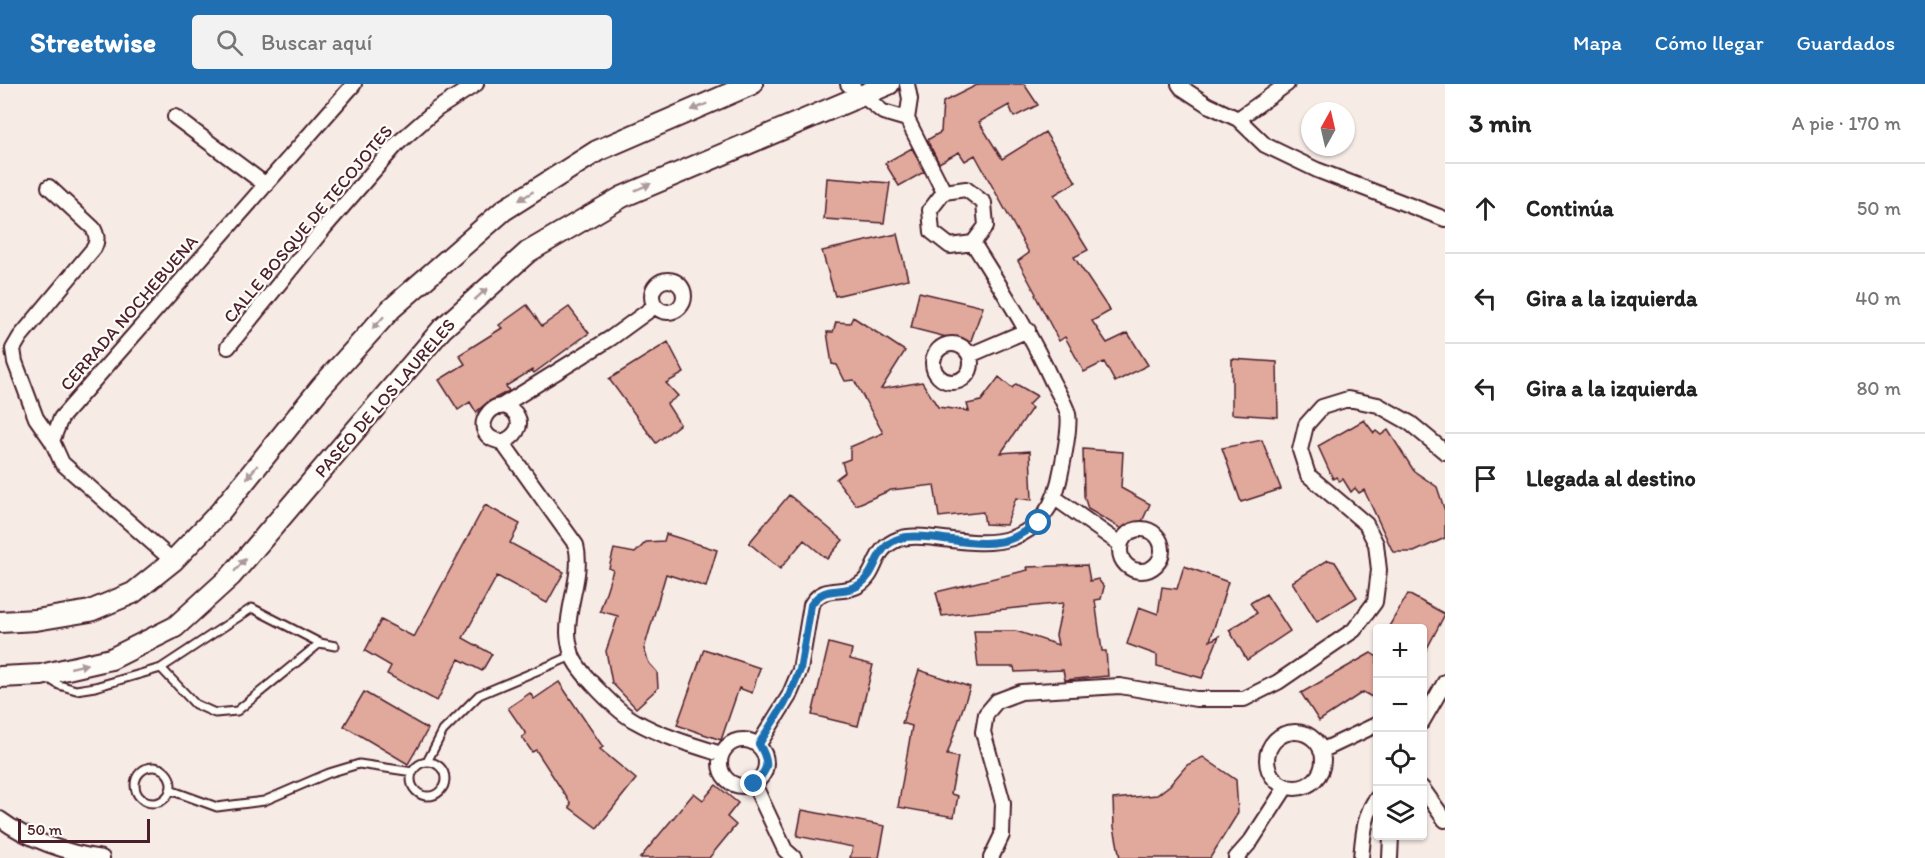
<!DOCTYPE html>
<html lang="es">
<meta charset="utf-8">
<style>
:root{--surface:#fff;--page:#f2f2f2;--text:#222;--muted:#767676;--line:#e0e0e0;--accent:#1f6fb2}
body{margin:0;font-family:Itim,sans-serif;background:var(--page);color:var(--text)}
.controls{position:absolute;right:18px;bottom:18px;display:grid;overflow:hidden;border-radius:6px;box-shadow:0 2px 4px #0004}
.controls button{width:54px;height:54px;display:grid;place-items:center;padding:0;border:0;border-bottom:2px solid var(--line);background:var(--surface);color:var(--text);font:30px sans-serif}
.compass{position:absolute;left:1301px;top:18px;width:54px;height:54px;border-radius:50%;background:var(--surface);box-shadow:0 2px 4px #0004;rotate:8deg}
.scale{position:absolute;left:18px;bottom:15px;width:132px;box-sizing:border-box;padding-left:6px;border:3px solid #4a1f2b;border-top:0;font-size:16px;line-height:21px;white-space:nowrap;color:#4a1f2b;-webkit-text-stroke:4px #fdfcf7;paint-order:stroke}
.stop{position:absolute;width:18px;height:18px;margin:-14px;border:4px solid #1f6fb2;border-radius:50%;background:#fff}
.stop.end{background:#1f6fb2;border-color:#fff;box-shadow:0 2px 6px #0008}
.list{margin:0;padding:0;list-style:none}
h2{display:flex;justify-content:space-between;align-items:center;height:78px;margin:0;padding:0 24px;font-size:26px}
h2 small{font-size:20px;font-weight:400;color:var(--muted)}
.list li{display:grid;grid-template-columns:39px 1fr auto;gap:18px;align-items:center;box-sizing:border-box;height:90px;padding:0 24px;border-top:2px solid var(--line)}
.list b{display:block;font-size:22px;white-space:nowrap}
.list em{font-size:20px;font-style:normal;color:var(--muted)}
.icon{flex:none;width:33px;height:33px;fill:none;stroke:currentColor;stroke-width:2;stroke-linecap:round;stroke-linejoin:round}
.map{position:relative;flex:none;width:1445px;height:774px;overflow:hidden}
header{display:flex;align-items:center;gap:36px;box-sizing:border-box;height:84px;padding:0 30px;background:var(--accent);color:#fff}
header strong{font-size:28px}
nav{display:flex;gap:33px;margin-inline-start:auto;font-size:21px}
.search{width:420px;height:54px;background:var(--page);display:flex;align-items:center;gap:15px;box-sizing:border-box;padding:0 21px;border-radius:6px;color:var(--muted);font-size:22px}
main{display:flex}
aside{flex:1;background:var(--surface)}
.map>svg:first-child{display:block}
</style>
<header>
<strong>Streetwise</strong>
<div class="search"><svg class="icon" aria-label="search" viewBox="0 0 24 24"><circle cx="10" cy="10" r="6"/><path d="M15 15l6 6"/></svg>Buscar aquí</div>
<nav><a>Mapa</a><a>Cómo llegar</a><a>Guardados</a></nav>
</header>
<main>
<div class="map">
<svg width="1445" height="774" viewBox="0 0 1445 774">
<rect width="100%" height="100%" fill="#f7ebe5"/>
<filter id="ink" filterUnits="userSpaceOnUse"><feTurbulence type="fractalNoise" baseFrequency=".0167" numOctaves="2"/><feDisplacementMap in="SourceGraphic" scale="12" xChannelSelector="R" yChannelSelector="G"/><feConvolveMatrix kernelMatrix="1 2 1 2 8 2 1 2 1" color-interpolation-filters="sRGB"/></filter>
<g filter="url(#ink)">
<path fill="#e1a89c" stroke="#4a1f2b" stroke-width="1.5" d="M979,0H1024L1038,21L1014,33L1009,21L979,38L1002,75L1045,48L1076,98L1054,111L1088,166L1074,173L1110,227L1092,237L1107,259L1128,249L1148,281L1115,298L1104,278L1084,288L1065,253L1059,257L1035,211L1036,210L1018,177L1029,169L975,71L965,77L959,68L939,79L927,56L941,48L943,18Z
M912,64L924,88L899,102L885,79Z
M827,94L890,99L884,139L824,135Z
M897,150L908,195L835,212L822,167Z
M919,208L983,223L970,259L911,244Z
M527,221L542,242L569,223L589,249L534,289L532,286L506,302L509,307L488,318L476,328L470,318L458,326L439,296L465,280L459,271L502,244L499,241Z
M853,233L905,267L881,305L922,298L938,323L969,327L967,320L981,317L999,293L1012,304L1016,300L1037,312L1028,321L1032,324L1001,369L1030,367L1032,416L1016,414L1006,441L985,440L983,428L939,433L934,401L891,406L856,421L836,395L845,388L842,378L850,375V363L883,349L854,296L845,297L837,281L832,280L827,248H833L836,238L850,239Z
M668,258L684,289L666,299L678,312L667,320L680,340L656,359L609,295Z
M1232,275L1277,278L1278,333L1232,330Z
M1364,336L1374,349L1376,347L1381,351L1388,346L1414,387L1437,403L1445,427V454L1414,468H1393L1364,406L1359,409L1355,404L1351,408L1343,395L1339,397L1336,393L1333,395L1318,362Z
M1262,356L1281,405L1241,418L1222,364Z
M1083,365L1123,368L1121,404L1150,420L1135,453L1088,425L1084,412Z
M789,411L843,456L827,475L804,456L780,485L749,459Z
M485,421L520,440L510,459L564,488L547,519L497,492L463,554L492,570L482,587L459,575L437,617L387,590L391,582L365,567L381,536L414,553Z
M666,450L717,466L706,503L666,490L644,565L649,579L657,588L658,604L636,624L612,599L606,567L618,532L600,527L613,486L609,484L614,465L635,469L646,458L664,457Z
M1328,476L1335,478L1357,513L1317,538L1292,498Z
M1087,481L1090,497L1098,495L1104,503L1101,515L1095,516L1102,567H1106L1108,592L1065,596L1063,586L1015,588L1014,583H978L974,547H1016L1058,561L1056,551L1063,519L942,532L936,508L1028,486L1027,483Z
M1184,482L1228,498L1210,557L1219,552L1202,594L1157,582V571L1127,560L1139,523L1158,530L1162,503L1177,505Z
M1266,510L1290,547L1247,576L1229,546L1257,529L1250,519Z
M1408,510L1445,530L1422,574V544H1388Z
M829,559L852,565L850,575L873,581L858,642L812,631Z
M704,565L760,584L752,609L739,604L721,656L677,641Z
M1371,569L1377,573V616L1363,608L1319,637L1301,609Z
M919,586L970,603L947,671L958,673L951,710L958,712L954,733L898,723L912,642L902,639Z
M559,598L603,663L600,665L636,695L597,744L569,723L571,720L536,666L532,668L522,653L526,650L508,624L530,609L534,615Z
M364,608L428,645L408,680L344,642Z
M1203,673L1236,696L1238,729L1210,774H1120L1114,743L1113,715L1157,711L1170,701L1187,681Z
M716,701L738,719L727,733L736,741L709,774H640L694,709L703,716Z
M802,726L885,742L879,774H850L853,763L797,752Z"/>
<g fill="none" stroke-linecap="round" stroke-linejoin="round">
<defs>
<path id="lane" d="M161,584L195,620L215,629L237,627L320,559
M46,593L59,601L76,606L95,603L161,584L252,524L320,559L335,562
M427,678L443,647L479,611L572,572
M411 695a17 17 0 1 1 34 0a17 17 0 1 1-34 0Z
M135 701a18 18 0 1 1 36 0a18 18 0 1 1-36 0Z
M170,706L217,723L264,717L329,689L359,680L413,688"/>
<path id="street" d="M848,0L883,28L907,35L910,15L907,0
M1179,0L1182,4L1208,21L1238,35L1265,61L1317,86L1445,135
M175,33L266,101
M907,35L944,108
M1238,35L1287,0
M49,103L93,144C97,151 98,156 94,164L20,253L13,265L15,278L36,334L52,357
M966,105L984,119L986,142L973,159L950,162L932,148L930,126L944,108Z
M652 212a16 16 0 1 1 32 0a16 16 0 1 1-32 0Z
M933 279a19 19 0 1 1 38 0a19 19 0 1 1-38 0Z
M228,263L324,144L397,60L437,25L476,0
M970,271L1028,246
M500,323L611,254L655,222
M502,358C514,354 525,342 515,329C495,305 463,351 502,358L576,461C583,490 568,518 568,548C568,554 570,564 572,571C577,587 619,629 635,637C661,652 692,661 721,670
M1055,414L1120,460
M1120 466a21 21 0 1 1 42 0a21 21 0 1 1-42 0Z
M173,477L62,379L52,357L61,334L354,0
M1422,638L1445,598
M1267 676a28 28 0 1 1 56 0a28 28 0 1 1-56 0Z
M720 679a23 23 0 1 1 46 0a23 23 0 1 1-46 0Z
M759,660L789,612L800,586L811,521C824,499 841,512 859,501C879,489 871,465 899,455C910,451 924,453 935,454C961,457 987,462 1012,454C1038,445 1053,423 1059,397C1062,383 1071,344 1068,330C1065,319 1057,307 1052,297C1030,248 1001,204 973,159
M1321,667L1378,640
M754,700L785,766L794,774
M1422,704L1445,736
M0,735C28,756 67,769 102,774
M991,774L1002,751L1003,719L983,648L986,630L997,617L1021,608L1120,602L1196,615H1244L1278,598L1354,546L1375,518L1379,486L1376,460L1366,440L1308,391L1300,366L1306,341L1322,323L1348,315L1378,321L1410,339L1445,368
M1236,774L1251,757L1286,703
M1361,774C1363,754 1364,728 1378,713
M1390,774L1391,752"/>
<path id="secondary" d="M0,538L36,536L90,527L133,509L173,477L220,428L321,303L391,225L504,126L597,67L752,0
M0,593L41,591L111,575L175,543L231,492L442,245L528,168L622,113L889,0"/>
</defs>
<use href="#lane" stroke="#4a1f2b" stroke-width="11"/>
<use href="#street" stroke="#4a1f2b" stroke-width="18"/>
<use href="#secondary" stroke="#4a1f2b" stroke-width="24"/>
<use href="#lane" stroke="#fdfcf7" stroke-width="7"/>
<use href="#street" stroke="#fdfcf7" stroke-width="14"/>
<use href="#secondary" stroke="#fdfcf7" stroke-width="20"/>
</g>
<defs><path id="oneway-solid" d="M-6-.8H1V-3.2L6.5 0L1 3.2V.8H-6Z" transform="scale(1.5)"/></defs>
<g fill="#ac999b">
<use href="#oneway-solid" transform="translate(699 23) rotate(157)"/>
<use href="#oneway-solid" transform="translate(643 103) rotate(-23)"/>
<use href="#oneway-solid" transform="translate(526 112) rotate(148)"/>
<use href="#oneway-solid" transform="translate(481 210) rotate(-42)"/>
<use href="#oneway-solid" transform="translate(378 239) rotate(132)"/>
<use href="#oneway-solid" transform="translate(252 388) rotate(129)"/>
<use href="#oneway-solid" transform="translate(240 481) rotate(-49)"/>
<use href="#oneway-solid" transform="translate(79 582) rotate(-13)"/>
</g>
</g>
<g fill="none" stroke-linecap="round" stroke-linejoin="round" filter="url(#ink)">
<path stroke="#1f6fb2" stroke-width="8" d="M754,700C769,685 770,679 759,660L789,612L800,586L811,521C825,499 841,512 859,501C879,488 873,462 901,454C912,451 926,453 937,454C962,457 991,464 1015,453C1023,449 1031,443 1039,439"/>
</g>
<g text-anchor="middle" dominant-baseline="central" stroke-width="4.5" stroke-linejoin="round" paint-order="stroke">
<g font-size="18" fill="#4a1f2b" stroke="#fdfcf7">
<text transform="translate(308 140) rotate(-50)">CALLE BOSQUE DE TECOJOTES</text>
<text transform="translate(129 229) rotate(-49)">CERRADA NOCHEBUENA</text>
<text transform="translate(385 314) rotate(-49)">PASEO DE LOS LAURELES</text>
</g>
</g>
</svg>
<div class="controls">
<button>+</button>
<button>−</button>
<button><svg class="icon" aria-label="locate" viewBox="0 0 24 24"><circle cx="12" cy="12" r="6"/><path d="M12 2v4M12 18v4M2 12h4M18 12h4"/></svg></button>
<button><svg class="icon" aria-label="layers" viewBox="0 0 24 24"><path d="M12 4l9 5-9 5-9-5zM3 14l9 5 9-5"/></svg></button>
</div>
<svg class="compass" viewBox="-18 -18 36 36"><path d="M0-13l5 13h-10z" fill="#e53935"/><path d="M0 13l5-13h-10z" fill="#767676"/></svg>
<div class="scale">50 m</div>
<div class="stop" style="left:1039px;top:439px"></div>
<div class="stop end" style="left:754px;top:700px"></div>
</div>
<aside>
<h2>3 min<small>A pie · 170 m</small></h2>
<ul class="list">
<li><svg class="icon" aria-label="ahead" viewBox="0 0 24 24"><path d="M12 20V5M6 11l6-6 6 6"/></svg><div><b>Continúa</b></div><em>50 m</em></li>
<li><svg class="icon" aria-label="left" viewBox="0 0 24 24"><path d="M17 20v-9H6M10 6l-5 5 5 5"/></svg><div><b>Gira a la izquierda</b></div><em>40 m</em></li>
<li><svg class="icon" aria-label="left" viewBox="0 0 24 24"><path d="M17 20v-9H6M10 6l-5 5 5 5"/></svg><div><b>Gira a la izquierda</b></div><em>80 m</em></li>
<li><svg class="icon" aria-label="arrive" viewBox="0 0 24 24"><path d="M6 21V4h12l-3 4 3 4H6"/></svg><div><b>Llegada al destino</b></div></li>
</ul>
</aside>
</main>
